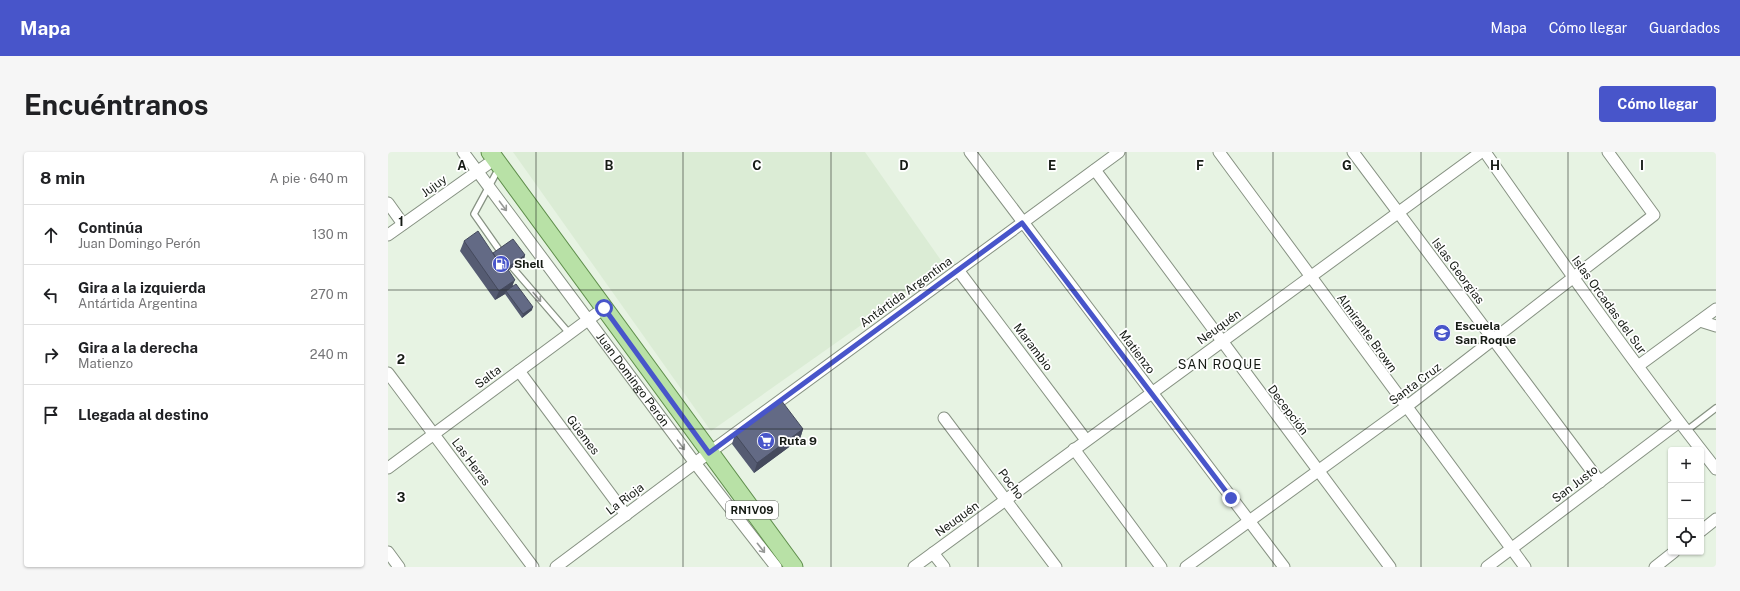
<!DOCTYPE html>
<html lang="es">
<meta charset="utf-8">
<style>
:root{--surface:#fff;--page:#f6f6f6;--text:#202124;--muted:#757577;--line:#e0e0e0;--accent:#4855ca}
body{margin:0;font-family:"Public Sans",sans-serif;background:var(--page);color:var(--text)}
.controls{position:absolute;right:12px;bottom:12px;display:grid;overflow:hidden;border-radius:4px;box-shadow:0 1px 3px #0004}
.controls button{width:36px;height:36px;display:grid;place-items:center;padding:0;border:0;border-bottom:1px solid var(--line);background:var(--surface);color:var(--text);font:20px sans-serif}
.stop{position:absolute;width:12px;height:12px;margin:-9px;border:3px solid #4855ca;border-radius:50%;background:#fff}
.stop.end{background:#4855ca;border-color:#fff;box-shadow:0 1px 4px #0008}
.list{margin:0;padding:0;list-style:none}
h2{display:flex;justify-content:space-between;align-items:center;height:52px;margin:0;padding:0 16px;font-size:17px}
h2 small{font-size:13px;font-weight:400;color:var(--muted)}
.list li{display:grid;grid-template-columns:26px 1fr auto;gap:12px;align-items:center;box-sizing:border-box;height:60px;padding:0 16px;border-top:1px solid var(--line)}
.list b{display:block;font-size:15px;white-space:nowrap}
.list p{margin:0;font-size:13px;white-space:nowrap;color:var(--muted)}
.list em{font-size:13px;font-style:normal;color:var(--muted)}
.icon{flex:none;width:22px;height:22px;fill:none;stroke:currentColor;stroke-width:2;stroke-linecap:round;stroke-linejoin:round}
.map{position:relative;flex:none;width:1328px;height:415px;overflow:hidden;border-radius:4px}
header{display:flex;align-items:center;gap:24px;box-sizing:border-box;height:56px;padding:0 20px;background:var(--accent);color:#fff}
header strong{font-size:19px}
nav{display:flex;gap:22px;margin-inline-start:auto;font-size:14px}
.intro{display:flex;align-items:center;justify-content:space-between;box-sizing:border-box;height:96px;padding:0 24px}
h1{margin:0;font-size:28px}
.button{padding:10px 18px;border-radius:4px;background:var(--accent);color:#fff;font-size:14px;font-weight:700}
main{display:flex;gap:24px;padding:0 24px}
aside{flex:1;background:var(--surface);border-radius:4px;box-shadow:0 1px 3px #0004}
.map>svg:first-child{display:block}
</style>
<header>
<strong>Mapa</strong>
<nav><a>Mapa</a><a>Cómo llegar</a><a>Guardados</a></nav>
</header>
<div class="intro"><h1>Encuéntranos</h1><a class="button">Cómo llegar</a></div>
<main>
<aside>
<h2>8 min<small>A pie · 640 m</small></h2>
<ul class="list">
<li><svg class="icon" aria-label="ahead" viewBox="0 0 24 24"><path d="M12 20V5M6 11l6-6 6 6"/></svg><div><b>Continúa</b><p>Juan Domingo Perón</p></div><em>130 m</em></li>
<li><svg class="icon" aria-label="left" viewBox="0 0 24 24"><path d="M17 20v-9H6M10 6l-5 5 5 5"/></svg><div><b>Gira a la izquierda</b><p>Antártida Argentina</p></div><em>270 m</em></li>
<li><svg class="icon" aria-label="right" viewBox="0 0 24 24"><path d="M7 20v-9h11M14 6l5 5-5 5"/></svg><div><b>Gira a la derecha</b><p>Matienzo</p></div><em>240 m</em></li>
<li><svg class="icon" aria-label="arrive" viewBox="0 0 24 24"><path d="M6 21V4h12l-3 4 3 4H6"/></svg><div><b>Llegada al destino</b></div></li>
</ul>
</aside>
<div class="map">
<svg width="1328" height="415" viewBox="0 0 1328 415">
<rect width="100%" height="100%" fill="#e7f3e3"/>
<path fill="#dbecd5" d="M125,0H477L557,114L323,279Z"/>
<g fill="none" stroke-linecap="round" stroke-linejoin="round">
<defs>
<path id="service" d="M111,16L86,62L112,99
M124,115L181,181
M1298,279L1328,256"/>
<g id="minor">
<path id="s1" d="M75,0L307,311L388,415"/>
<path d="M582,0L896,415"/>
<path d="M831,0L1137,415"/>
<path d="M965,0L1212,330"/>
<path d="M1097,0C1172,107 1247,214 1328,317"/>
<path d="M707,18L1002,415"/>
<path d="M0,51L15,72"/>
<path d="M0,83L107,7"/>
<path d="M570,118L698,288"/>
<path d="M1312,169L1328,174"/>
<path d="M1250,214L1328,157"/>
<path d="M131,219L238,363"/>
<path d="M0,221L145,415"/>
<path d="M556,266L668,415"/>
<path d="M686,297L773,415"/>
<path d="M0,316L216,156"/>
<path d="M1313,379L1328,367"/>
<path d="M0,400L11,415"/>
<path d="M545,401L556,415"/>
<path d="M168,415L307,311L731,0"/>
<path d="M526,415L1093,0"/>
<path d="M798,415L1018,255L1266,63L1220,0"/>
<path d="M1099,415L1291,270"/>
<path d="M1267,415L1286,400"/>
</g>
<path id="primary" d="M102,0L406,415"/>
</defs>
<use href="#service" stroke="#879283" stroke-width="8"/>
<use href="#minor" stroke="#879283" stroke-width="13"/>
<use href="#primary" stroke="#608f4d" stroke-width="19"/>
<use href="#service" stroke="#fff" stroke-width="5.5"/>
<use href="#minor" stroke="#fff" stroke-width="11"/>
<use href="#primary" stroke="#b8e1a6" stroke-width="17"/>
</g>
<path fill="#555b72" d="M76,89L105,101L137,103L136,107L120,118L125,134L144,158L134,166L117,142L107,148L72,99Z
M415,277L412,287L366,321L344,292L347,282Z"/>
<path fill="#454a5d" d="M137,103L136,107L111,125L112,121Z
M127,128L123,137L118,139L117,142L107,148L111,139Z
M145,155L144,158L134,166L135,162Z
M415,277L412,287L366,321L369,311Z"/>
<path fill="#636a85" stroke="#454a5d" d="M90,79L114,115L117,113L127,128L111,139L76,89Z
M125,87L137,103L119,116L117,113L114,115L105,101Z
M128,132L145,155L135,162L118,139Z
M393,248L415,277L369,311L347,282Z"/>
<defs><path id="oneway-shaft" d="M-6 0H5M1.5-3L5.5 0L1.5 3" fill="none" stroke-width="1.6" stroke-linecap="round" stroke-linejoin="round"/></defs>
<g stroke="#969896">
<use href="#oneway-shaft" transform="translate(115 54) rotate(53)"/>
<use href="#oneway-shaft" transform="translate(149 145) rotate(50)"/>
<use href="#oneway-shaft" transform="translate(293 293) rotate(53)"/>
<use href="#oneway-shaft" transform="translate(373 396) rotate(52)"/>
</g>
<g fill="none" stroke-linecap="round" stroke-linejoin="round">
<path stroke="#4855ca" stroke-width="5" d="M216,156L321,301L634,71L843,346"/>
</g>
<path fill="none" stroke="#161b15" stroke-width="1" stroke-opacity="0.55" d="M148,0V415M295,0V415M443,0V415M590,0V415M738,0V415M885,0V415M1033,0V415M1180,0V415M0,138H1328M0,277H1328"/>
<defs>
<symbol id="fuel-disc" viewBox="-11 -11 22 22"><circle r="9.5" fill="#4855ca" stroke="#fff"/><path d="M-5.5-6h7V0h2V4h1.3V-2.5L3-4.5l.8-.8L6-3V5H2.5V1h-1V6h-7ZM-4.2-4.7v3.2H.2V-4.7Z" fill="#fff"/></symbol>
<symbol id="school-disc" viewBox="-11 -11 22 22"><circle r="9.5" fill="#4855ca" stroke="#fff"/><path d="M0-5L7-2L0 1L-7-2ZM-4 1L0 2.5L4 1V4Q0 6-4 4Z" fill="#fff"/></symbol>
<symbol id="supermarket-disc" viewBox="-11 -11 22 22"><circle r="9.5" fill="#4855ca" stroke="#fff"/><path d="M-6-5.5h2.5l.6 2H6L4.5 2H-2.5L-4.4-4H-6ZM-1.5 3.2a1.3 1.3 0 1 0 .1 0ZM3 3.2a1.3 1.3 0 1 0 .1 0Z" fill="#fff"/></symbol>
</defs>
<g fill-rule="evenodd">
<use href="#fuel-disc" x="103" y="102" width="20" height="20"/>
<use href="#school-disc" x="1044" y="171" width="20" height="20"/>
<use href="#supermarket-disc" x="368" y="279" width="20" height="20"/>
</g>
<g text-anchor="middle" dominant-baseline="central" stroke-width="3.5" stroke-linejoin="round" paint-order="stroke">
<rect fill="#fff" stroke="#5c5f5b" stroke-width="1" x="338" y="349" width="52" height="18" rx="3"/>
<g font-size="11" font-weight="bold" fill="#161b15">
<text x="364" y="358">RN1V09</text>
</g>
<g font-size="12" fill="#161b15" stroke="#fff">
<text transform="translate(46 34) rotate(-36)">Jujuy</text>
<text transform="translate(1070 119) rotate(53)">Islas Georgias</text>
<text transform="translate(518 140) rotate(-36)">Antártida Argentina</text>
<text transform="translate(1221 153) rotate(54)">Islas Orcadas del Sur</text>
<text transform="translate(831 175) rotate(-36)">Neuquén</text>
<text transform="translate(979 181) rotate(54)">Almirante Brown</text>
<text transform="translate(645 195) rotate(53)">Marambio</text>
<text transform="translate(749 200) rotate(53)">Matienzo</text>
<text transform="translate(100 225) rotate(-37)">Salta</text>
<text stroke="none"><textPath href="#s1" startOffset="284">Juan Domingo Perón</textPath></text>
<text transform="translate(1027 232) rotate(-37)">Santa Cruz</text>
<text transform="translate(900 258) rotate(53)">Decepción</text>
<text transform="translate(195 283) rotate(53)">Güemes</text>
<text transform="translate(83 310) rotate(53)">Las Heras</text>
<text transform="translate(623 332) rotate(53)">Pocho</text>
<text transform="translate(1187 332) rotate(-37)">San Justo</text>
<text transform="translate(237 347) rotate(-37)">La Rioja</text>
<text transform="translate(569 367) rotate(-36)">Neuquén</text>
</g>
<g font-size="12" font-weight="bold" fill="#161b15" stroke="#fff" text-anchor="start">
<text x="126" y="112">Shell</text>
<text x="1067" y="174">Escuela<tspan x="1067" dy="14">San Roque</tspan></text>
<text x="391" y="289">Ruta 9</text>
</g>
<g font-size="13" letter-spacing="1" fill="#161b15" stroke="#fff">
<text x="832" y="212">SAN ROQUE</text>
</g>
</g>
<g font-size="13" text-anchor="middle" font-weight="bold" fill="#161b15" stroke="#fff" stroke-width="3.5" stroke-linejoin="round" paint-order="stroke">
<text x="74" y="18">A</text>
<text x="221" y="18">B</text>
<text x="369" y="18">C</text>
<text x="516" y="18">D</text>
<text x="664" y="18">E</text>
<text x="812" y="18">F</text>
<text x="959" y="18">G</text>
<text x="1107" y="18">H</text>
<text x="1254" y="18">I</text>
<text x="13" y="74">1</text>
<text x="13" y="212">2</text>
<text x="13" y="350">3</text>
</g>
</svg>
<div class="controls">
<button>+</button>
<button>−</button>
<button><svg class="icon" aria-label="locate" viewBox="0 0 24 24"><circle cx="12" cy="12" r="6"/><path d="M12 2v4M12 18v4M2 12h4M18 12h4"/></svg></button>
</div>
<div class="stop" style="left:216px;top:156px"></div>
<div class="stop end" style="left:843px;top:346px"></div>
</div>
</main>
